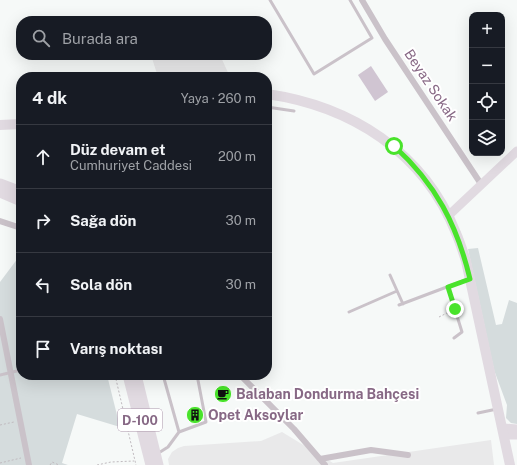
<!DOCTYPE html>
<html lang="tr">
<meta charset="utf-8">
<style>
:root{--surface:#171b24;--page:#242831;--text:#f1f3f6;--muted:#9ea1a6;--line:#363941}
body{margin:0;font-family:"Public Sans",sans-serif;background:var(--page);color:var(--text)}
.controls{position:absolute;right:12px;top:12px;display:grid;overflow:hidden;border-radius:8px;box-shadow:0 4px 16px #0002}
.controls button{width:36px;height:36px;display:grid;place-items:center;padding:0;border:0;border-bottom:1px solid var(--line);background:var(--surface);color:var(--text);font:20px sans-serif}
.stop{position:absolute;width:12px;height:12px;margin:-9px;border:3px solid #49e32b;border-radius:50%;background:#fff}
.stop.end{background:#49e32b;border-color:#fff;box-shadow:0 1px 4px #0008}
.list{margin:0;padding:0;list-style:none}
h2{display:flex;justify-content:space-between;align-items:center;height:52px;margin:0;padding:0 16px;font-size:17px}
h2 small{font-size:13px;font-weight:400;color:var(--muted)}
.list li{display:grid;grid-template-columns:26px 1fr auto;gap:12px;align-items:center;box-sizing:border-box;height:64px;padding:0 16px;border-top:1px solid var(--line)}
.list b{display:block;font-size:15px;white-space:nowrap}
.list p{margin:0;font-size:13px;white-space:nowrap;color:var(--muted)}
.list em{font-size:13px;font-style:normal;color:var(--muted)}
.icon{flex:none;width:22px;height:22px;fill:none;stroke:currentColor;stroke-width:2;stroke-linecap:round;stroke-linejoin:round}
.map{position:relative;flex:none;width:517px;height:465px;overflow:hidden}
.search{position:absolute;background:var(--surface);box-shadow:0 4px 16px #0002;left:16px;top:16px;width:256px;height:44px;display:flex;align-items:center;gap:10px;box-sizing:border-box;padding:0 14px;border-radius:16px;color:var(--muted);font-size:15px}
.panel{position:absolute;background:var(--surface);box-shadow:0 4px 16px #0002;left:16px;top:72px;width:256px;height:308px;border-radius:16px}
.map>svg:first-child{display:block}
</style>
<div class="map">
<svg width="517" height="465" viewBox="0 0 517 465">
<rect width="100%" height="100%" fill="#f6f9f8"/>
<path fill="#e9e9ea" d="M151,55H220L230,77H158Z
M282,432L333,463L491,440L494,465H169L168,459L172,452L178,448L184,446L261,441Z"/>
<path fill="#d5dcdd" d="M478,248L496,325L502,324L509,300L517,303V424L511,423L506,418L507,405L494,370L468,249Z
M21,254V375H107L120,427L77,414L62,463L68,465H0V282Z"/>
<path fill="#d0c5d2" d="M371,66L388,92L375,101L358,75Z"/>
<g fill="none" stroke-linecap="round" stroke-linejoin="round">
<path stroke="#c0babf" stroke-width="1" stroke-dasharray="2 2" stroke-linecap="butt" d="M439,317L451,311
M115,375L136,465
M0,425L14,422
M0,463L21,458
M50,465L52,462L59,465
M97,465L111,462L134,461"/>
<path stroke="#cac2c9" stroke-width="3" d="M270,0L314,74L372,38L350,0
M267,107L294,111
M390,275L403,304
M448,287L462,332L454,338
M399,305L468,279
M349,312L397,291
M0,375L21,370
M478,413L497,409
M179,432L206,422L197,375
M157,454L168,447L179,432L163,375"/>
<path stroke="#cac2c9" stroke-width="6" d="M362,0L385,39L481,184
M0,221L21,228
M0,319L29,465
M240,375L294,429L325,465
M320,459L371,450L408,455"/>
<path stroke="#e1dae1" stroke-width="9" d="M448,216L517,151
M503,428L517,429
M504,435H517"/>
<path stroke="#e1dae1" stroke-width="10" d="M267,94C351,106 424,152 456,233C460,242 463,252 466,261L510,465
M0,125L21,124"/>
<path stroke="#e1dae1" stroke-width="11" d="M0,184L21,192
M0,192L21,201
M128,375L151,465
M136,375L158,465"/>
</g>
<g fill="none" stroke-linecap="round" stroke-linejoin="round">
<path stroke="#49e32b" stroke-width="5" d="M394,146C436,184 457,225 470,279L448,287L455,309"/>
</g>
<defs>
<symbol id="cafe-disc" viewBox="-11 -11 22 22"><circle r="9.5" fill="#49e32b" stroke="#fff"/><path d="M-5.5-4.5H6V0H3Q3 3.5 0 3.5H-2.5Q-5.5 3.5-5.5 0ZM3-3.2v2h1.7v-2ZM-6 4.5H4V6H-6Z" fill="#111"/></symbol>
<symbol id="building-disc" viewBox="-11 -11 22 22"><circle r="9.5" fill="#49e32b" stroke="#fff"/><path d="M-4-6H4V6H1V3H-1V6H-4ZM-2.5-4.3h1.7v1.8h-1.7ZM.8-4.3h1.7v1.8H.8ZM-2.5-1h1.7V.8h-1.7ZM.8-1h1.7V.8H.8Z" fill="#111"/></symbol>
</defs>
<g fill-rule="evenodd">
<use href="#cafe-disc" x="213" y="384" width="20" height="20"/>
<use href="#building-disc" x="185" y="405" width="20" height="20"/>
</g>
<g text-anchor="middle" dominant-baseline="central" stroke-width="4" stroke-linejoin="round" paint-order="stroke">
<rect fill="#fff" stroke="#ab95aa" stroke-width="1" x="118" y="409" width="44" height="22" rx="3"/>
<g font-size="13" font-weight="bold" fill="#876885">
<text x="140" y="420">D-100</text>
</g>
<g font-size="14" fill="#876885" stroke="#fff">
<text transform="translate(431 85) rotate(56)">Beyaz Sokak</text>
</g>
<g font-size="14" font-weight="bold" fill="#876885" stroke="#fff" text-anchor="start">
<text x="236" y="394">Balaban Dondurma Bahçesi</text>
<text x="208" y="415">Opet Aksoylar</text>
</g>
</g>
</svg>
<div class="controls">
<button>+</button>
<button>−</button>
<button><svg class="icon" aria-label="locate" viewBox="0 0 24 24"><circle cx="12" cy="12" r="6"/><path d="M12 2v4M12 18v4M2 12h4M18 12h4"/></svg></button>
<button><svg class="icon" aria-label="layers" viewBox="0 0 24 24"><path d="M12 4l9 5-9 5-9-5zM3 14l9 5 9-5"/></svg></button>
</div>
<div class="stop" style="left:394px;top:146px"></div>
<div class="stop end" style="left:455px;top:309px"></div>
<div class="search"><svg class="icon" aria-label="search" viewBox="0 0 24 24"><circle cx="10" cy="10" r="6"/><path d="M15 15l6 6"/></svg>Burada ara</div>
<section class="panel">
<h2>4 dk<small>Yaya · 260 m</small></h2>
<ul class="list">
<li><svg class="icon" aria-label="ahead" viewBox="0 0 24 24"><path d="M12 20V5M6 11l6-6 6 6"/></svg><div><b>Düz devam et</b><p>Cumhuriyet Caddesi</p></div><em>200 m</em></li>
<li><svg class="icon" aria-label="right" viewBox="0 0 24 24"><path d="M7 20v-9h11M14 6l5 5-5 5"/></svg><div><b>Sağa dön</b></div><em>30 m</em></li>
<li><svg class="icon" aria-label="left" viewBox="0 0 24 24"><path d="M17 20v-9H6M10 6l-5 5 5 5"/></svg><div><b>Sola dön</b></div><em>30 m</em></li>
<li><svg class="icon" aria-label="arrive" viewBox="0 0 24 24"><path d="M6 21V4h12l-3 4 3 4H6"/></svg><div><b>Varış noktası</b></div></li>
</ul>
</section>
</div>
